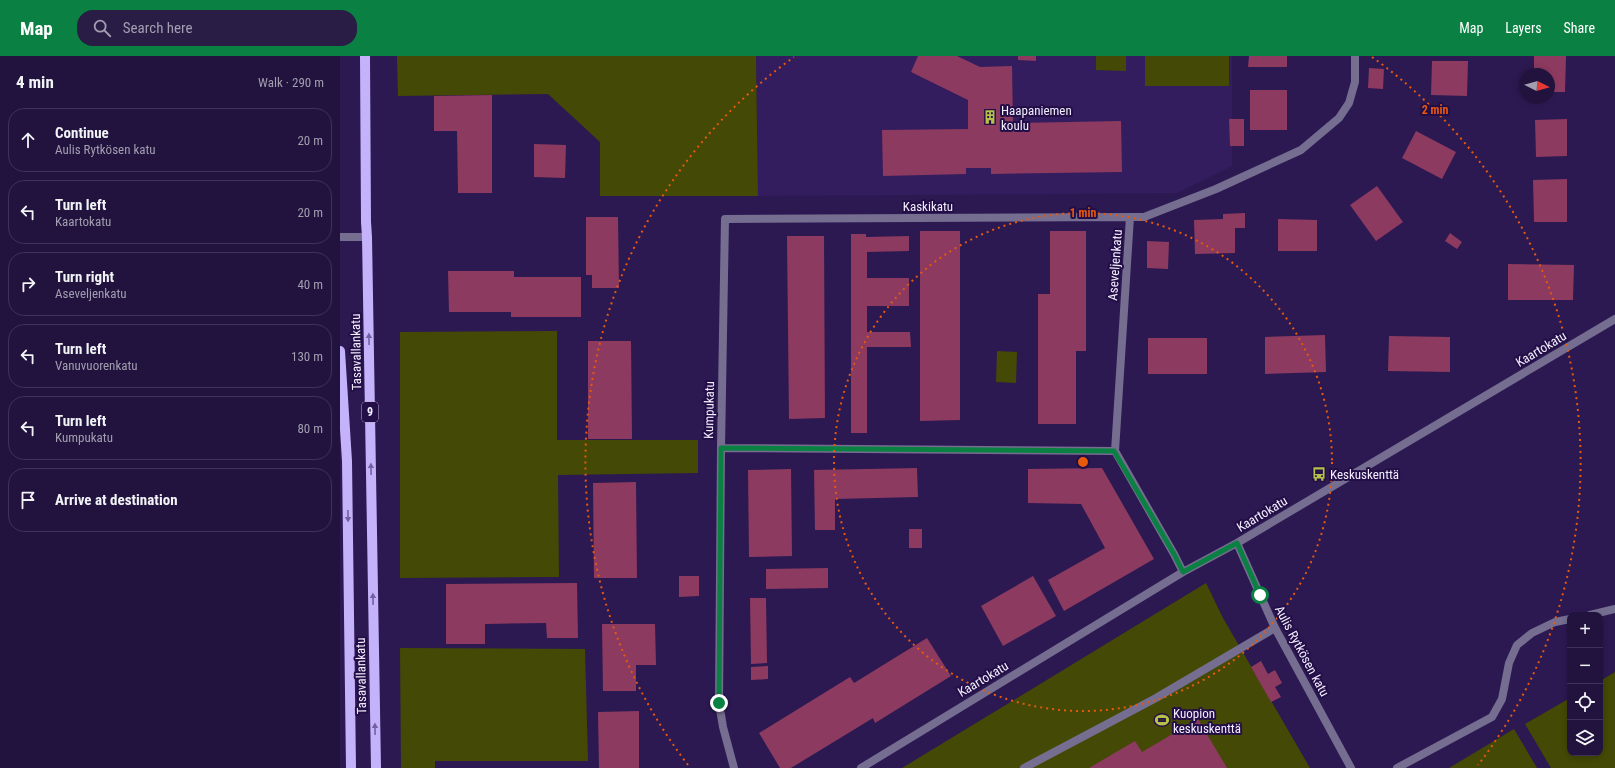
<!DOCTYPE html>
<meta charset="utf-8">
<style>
:root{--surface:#21133e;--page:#291c45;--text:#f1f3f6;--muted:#a29eb0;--line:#3e3258;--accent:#0b8043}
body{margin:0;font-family:"Roboto Condensed",sans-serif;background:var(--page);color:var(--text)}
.controls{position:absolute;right:12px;bottom:12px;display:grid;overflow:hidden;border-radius:8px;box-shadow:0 2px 6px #0003}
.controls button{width:36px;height:36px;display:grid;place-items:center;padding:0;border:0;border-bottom:1px solid var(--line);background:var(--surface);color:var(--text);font:20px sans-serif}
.compass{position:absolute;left:1179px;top:12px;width:36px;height:36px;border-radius:50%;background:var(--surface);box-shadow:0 2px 6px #0003;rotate:96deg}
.stop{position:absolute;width:12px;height:12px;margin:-9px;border:3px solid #0b8043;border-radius:50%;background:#fff}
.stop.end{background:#0b8043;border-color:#fff;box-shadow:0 1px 4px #0008}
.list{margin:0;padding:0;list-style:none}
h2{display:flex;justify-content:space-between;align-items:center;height:52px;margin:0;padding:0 16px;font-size:17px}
h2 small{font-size:13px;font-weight:400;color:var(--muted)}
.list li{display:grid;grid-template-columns:26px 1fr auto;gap:12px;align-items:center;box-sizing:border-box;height:64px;margin:0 8px 8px;padding:0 8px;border:1px solid var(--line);border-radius:16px}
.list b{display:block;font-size:15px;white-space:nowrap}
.list p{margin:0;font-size:13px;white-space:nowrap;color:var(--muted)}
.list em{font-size:13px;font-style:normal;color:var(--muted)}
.icon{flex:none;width:22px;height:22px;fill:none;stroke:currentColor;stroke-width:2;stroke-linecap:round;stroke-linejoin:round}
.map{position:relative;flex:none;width:1275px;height:712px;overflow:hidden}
header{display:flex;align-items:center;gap:24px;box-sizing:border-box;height:56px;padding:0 20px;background:var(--accent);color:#fff}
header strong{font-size:19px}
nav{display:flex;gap:22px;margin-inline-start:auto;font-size:14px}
.search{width:280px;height:36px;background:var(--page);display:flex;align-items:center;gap:10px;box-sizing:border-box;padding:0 14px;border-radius:16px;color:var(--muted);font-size:15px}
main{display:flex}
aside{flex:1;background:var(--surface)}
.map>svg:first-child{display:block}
</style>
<header>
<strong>Map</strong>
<div class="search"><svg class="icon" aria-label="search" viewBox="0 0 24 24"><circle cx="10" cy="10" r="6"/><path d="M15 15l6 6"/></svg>Search here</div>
<nav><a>Map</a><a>Layers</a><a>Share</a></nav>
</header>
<main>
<aside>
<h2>4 min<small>Walk · 290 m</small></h2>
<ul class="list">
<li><svg class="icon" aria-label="ahead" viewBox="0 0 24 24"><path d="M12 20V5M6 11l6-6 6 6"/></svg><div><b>Continue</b><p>Aulis Rytkösen katu</p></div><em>20 m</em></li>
<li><svg class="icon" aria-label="left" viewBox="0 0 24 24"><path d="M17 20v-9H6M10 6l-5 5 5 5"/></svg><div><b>Turn left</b><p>Kaartokatu</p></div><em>20 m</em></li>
<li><svg class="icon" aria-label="right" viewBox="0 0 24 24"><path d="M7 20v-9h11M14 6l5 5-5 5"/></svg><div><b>Turn right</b><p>Aseveljenkatu</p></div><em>40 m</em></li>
<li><svg class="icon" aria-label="left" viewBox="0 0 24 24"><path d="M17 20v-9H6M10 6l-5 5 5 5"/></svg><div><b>Turn left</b><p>Vanuvuorenkatu</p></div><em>130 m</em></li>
<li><svg class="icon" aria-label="left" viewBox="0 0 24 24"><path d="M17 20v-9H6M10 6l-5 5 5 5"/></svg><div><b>Turn left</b><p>Kumpukatu</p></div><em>80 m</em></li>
<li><svg class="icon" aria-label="arrive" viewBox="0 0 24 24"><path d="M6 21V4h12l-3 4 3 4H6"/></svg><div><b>Arrive at destination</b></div></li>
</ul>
</aside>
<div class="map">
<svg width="1275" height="712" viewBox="0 0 1275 712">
<rect width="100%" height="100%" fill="#2c1952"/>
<path fill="#331d5e" d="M416,0H892V110L837,137L418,140Z"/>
<path fill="#444905" d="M57,0H416L418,140H260V86L208,38L58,40Z
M756,0H786V15L756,14Z
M805,0H889V30H805Z
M217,275V384H358V417L218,419L219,521L60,522V276Z
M657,295L677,296L676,327L656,326Z
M866,527L883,562L970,712H562Z
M60,592L245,593L248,705H95V712H61Z
M1275,616V712H1211L1185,668L1230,642V697H1260V625Z
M1174,673L1197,712H1109Z"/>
<path fill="#8c3a5f" d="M578,0H617L640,11L672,10L673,67L781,65L782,116L651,118V112H626V118L543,120L542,74L628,73V44L571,16Z
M678,0H696V5L678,4Z
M909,0H947V11H908Z
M1194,0H1226L1225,36H1209V18H1194Z
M1092,5H1128L1127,40L1091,39Z
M1029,12L1044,13L1043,33L1028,32Z
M910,34H947V74H910Z
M152,39V137H118L117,75H94V40Z
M889,63H904V90H890Z
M1227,63V100L1196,101L1195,64Z
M1076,75L1116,96L1102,123L1062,102Z
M194,88L226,89L225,122L194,121Z
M1227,123V166H1194L1193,124Z
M1037,130L1063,166L1036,185L1010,149Z
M905,157V172H895V197L855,198L854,164L883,163V158Z
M246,161H278L279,232H252V219H246Z
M938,163L977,164V195H938Z
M580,175H620V364L580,365Z
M710,175H746V295H736V368H698V238H710Z
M1110,177L1122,186L1117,193L1105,185Z
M511,178H526V181L569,180V195L527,196V222H569V250H527V276H570L571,291H527V377H511Z
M447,180H484L485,362L449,363Z
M807,185L829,186L828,213L807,212Z
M1168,208L1234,209L1233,244H1168Z
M108,215H174V221H241V261H171V256H109Z
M985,279L986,316L925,318V281Z
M1049,280L1110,281V316L1048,315Z
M808,282H867V318H808Z
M248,285H291L292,383H248Z
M577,412L578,441L495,443V474H475L474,414Z
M762,412L814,503L724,555L708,524L765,492L741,448L688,447V413Z
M451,413L452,500L409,501L408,414Z
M296,426L297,522H254L253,427Z
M569,473H582V492H569Z
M488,512V532L426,533V513Z
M339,520H359V540L339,541Z
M693,520L716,560L663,590L641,550Z
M237,527L238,582H207L206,567L145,568V588H106V528Z
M410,542H426L427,607L411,608Z
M262,568H315L316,609H296V635H263Z
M587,582L611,620L535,667L533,662L451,712H440L419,677L510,621L514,627Z
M921,605L928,618L935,614L942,627L935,631L941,641L931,646L911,611Z
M428,610V623L411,624V611Z
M299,655V712H259L258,656Z
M858,663L887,712H749L795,685L802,696Z"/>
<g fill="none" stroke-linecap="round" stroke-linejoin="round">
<path stroke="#756e90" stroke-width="8" d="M0,181H27
M1250,559L1275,553
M684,712L816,642L935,572
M1057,712L1152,661L1162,643L1169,607L1177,589L1192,577L1215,566L1230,563"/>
<path stroke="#756e90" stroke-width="8" d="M381,392L775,395
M897,487L935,572L1011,712
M843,516L834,498L775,395L790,161H804L876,133L961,94L999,62L1009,47L1015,26V0
M394,712L383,671L379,647L381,392L385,163L790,161
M521,712L843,516L897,487L1275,263"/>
<path stroke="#c4b3fb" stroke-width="10" d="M25,0L26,166L27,181L36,712
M0,295L7,405L11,712"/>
</g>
<defs><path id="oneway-solid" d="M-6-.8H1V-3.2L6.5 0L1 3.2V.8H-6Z"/></defs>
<g fill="#7460a1">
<use href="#oneway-solid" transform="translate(29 283) rotate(-91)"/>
<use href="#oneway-solid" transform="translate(31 413) rotate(-91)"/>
<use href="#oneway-solid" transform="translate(8 460) rotate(89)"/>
<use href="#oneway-solid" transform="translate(33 543) rotate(-91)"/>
<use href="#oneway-solid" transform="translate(35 673) rotate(-91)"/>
</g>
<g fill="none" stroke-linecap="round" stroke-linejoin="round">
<path stroke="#0b8043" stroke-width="5" d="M379,647L381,392L774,395L834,498L843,516L897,487L920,539"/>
</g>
<g fill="none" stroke="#e8590c" stroke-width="2" stroke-dasharray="2 4">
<circle cx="743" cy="406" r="249"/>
<path d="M348 709A498 498 0 0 1 454 1M1032 1A498 498 0 0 1 1138 709"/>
</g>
<defs>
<symbol id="building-bare" viewBox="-9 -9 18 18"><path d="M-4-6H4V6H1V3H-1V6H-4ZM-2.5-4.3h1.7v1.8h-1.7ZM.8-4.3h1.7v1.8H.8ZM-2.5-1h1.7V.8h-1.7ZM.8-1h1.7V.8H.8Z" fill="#b6c149" stroke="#230e47" stroke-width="2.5" paint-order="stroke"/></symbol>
<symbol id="bus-bare" viewBox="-9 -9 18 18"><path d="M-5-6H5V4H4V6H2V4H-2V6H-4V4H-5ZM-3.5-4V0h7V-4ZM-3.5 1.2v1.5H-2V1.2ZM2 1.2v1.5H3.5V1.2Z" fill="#b6c149" stroke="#230e47" stroke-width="2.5" paint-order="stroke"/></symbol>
<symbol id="stadium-bare" viewBox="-9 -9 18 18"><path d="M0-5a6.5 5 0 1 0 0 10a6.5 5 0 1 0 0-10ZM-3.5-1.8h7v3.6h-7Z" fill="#b6c149" stroke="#230e47" stroke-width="2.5" paint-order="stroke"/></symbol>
</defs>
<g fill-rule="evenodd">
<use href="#building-bare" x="640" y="51" width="20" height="20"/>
<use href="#bus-bare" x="969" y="408" width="20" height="20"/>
<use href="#stadium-bare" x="812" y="654" width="20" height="20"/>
</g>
<g text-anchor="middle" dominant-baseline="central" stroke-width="4" stroke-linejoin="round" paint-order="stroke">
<rect fill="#230e47" stroke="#b3abc6" stroke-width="1" x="22" y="346" width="16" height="20" rx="3"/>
<g font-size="12" font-weight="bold" fill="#f1eefd">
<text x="30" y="356">9</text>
</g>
<g font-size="13" fill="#f1eefd" stroke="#230e47" text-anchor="start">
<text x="661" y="54">Haapaniemen<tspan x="661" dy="15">koulu</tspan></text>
<text x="990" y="418">Keskuskenttä</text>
<text x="833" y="657">Kuopion<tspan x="833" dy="15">keskuskenttä</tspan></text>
</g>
<g font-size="13" fill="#f1eefd" stroke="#230e47">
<text x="588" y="150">Kaskikatu</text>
<text transform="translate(775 209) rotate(-86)">Aseveljenkatu</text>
<text transform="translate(1201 293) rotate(-31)">Kaartokatu</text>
<text transform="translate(16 296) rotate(-91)">Tasavallankatu</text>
<text transform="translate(369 354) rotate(-89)">Kumpukatu</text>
<text transform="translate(922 458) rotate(-31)">Kaartokatu</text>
<text transform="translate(962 595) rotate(62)">Aulis Rytkösen katu</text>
<text transform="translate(21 620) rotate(-91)">Tasavallankatu</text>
<text transform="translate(643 623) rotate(-31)">Kaartokatu</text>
</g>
</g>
<circle cx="743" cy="406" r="6" fill="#e8590c" stroke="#230e47" stroke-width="2"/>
<g font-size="12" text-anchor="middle" font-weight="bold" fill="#e8590c" stroke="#230e47" stroke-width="4" stroke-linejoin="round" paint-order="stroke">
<text x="1095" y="58">2 min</text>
<text x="743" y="161">1 min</text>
</g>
</svg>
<div class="controls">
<button>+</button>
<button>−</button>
<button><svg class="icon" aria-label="locate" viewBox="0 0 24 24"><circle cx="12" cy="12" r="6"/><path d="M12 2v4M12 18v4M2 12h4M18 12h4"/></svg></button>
<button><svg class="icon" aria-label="layers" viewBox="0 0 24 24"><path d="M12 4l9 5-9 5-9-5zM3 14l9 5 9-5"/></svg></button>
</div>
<svg class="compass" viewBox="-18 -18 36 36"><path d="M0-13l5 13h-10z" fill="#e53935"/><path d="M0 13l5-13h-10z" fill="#a29eb0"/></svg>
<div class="stop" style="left:920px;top:539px"></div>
<div class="stop end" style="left:379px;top:647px"></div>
</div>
</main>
